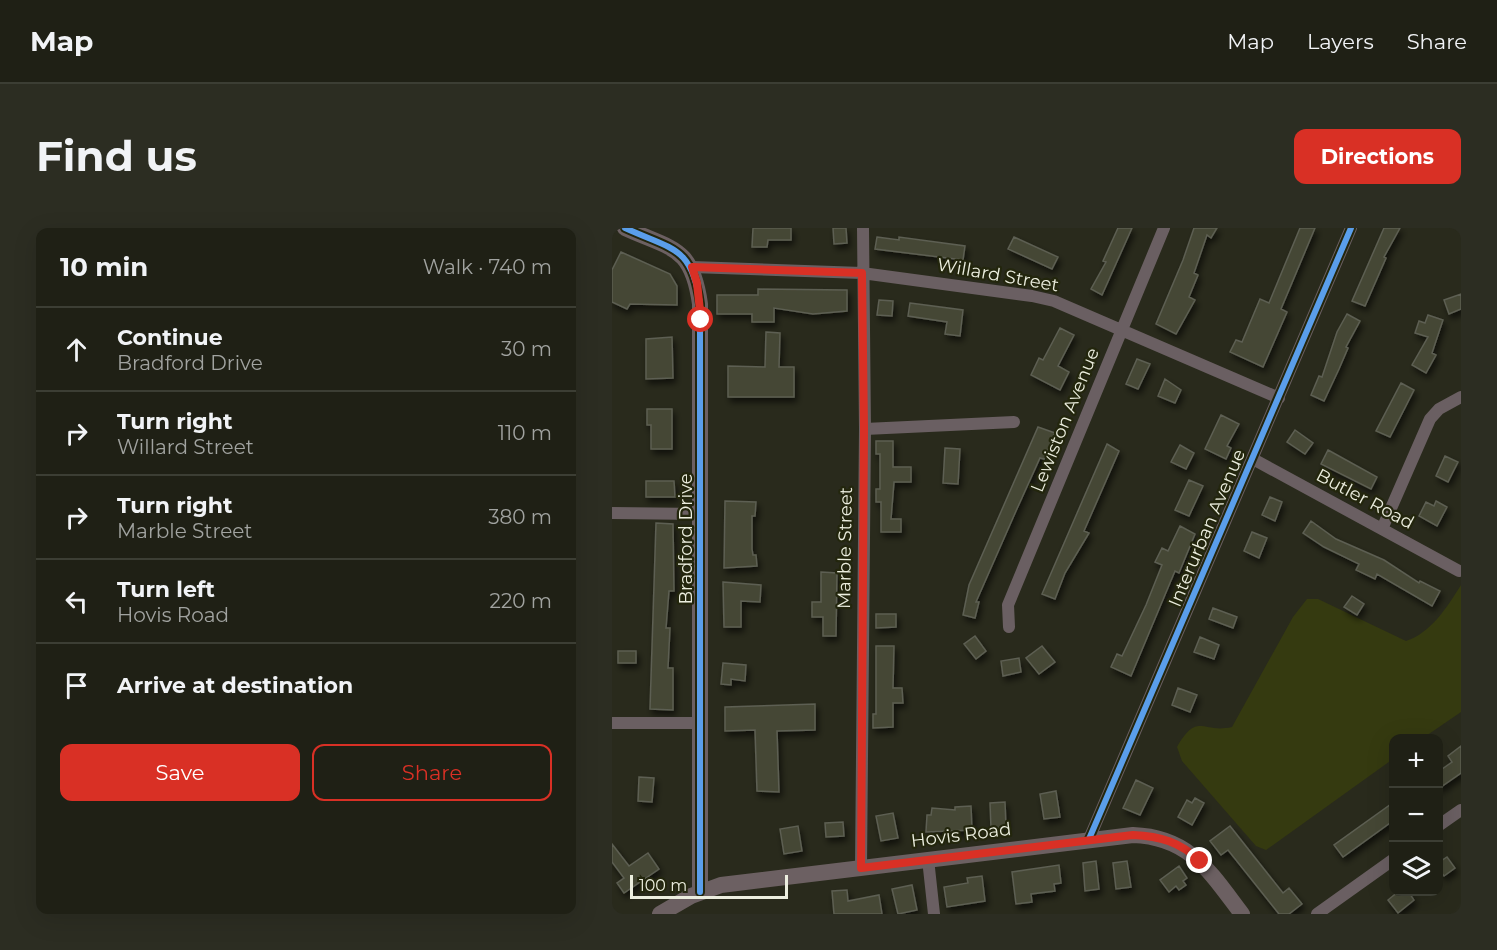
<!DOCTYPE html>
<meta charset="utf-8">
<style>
:root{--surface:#1f2015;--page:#2c2d22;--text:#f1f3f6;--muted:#a1a3a0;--line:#3c3e34;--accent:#d93025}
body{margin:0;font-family:Montserrat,sans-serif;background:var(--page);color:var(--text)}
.controls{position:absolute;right:18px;bottom:18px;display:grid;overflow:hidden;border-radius:12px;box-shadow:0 6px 24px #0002}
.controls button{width:54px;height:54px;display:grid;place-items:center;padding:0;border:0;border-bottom:2px solid var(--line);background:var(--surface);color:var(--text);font:30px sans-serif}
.scale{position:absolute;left:18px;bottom:15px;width:158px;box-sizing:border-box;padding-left:6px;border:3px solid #eceedf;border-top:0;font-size:16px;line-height:21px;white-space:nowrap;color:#eceedf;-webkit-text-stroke:4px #23260d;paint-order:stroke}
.stop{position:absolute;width:18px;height:18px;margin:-14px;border:4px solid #d93025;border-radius:50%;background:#fff}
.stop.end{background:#d93025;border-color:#fff;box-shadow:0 2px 6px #0008}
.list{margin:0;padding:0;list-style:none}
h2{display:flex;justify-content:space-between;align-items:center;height:78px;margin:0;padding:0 24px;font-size:26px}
h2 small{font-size:20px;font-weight:400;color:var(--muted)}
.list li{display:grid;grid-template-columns:39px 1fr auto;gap:18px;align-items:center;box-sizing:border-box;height:84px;padding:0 24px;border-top:2px solid var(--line)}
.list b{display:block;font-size:22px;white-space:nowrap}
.list p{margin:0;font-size:20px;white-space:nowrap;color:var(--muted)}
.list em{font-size:20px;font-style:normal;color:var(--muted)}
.actions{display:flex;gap:12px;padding:18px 24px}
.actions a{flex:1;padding:14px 0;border:2px solid var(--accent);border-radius:12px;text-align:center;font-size:21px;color:var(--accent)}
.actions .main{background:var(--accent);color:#fff}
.icon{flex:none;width:33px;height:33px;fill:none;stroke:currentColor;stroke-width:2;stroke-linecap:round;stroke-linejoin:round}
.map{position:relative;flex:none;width:849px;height:686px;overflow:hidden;border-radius:12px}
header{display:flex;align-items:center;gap:36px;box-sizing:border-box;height:84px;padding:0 30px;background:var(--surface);border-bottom:2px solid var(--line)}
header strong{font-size:28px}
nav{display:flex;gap:33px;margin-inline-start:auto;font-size:21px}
.intro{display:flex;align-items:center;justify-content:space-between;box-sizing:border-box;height:144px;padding:0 36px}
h1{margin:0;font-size:42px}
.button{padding:15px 27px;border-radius:12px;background:var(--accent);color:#fff;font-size:21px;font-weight:700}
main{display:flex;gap:36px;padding:0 36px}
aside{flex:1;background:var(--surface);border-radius:12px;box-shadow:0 6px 24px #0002}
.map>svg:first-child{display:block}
</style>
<header>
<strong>Map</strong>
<nav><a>Map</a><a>Layers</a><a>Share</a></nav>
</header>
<div class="intro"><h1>Find us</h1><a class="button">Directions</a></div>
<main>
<aside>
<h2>10 min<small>Walk · 740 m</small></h2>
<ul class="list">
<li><svg class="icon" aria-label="ahead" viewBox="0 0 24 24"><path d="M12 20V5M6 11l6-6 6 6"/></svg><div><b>Continue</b><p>Bradford Drive</p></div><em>30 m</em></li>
<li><svg class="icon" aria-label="right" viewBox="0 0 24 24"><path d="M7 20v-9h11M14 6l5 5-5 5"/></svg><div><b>Turn right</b><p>Willard Street</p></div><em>110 m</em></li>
<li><svg class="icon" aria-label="right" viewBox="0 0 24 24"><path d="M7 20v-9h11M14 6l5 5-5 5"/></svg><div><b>Turn right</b><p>Marble Street</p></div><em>380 m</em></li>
<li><svg class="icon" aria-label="left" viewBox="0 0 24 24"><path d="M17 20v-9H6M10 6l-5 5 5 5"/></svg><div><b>Turn left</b><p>Hovis Road</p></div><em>220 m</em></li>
<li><svg class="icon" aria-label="arrive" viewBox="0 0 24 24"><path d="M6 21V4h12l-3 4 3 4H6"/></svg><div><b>Arrive at destination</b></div></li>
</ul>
<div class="actions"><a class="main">Save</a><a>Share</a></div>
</aside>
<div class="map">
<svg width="849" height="686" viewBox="0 0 849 686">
<defs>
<filter id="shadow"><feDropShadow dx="2.5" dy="4.5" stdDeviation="3" flood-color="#0009"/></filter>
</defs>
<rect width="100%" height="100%" fill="#292a1c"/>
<path fill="#353a10" d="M849,357V484L811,510L782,511L781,531L654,622L644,618L570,533L565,519C586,483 590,506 620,499L681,389L695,371H706L794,413C819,405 836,378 849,357Z"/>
<path fill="#454735" stroke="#5d5f52" stroke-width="1.5" filter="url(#shadow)" d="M141,0H179V12H156L155,19H140Z
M221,0H234L235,15L222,16Z
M506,0H520L490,67L479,61L494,34L491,33Z
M582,0H605L599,10L595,7L582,45L586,47L577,69L583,72L564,106L544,96L571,32Z
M688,0H703L669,81L675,84L651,139L618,124L624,112L630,114L648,71L657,75Z
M772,0H788L772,29L774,30L753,78L740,73Z
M265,9L287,12V9L353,18L351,32L263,21Z
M402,9L446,29L440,41L396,21Z
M9,24L58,46L65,58V77L18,76L15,81L0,74V42Z
M146,61L235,62V83L201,86L162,80V94H140V86H105V67H146Z
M849,66V81L837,86L832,72Z
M267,72L281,73L280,88L265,87Z
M298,75L351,82L348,108L333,106L335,94L296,88Z
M735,86L748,93L734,119L736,120L727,141L712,173L699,167L707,148L710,149L725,104Z
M816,87L831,92L820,125L824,127L814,145L800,137L816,109L803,105L807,93L813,95Z
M448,100L462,107L446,138L457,144L448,162L419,147L427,130L431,132Z
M154,104L168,105L167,139H182V169H116V138L153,139Z
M60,109L61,150L34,151V111Z
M525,131L538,136L526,161L514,156Z
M553,151L569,162L563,175L546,168Z
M789,155L802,162L778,209L764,203Z
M35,181H60V221H39V197H35Z
M609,187L627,196L615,218L619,220L614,231L593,221Z
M426,199L443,205L432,231L428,230L404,283L364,374H367L363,390L351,387L357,357Z
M683,202L701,215L693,226L675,214Z
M264,213H281V239H299V254H282L279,291H289V304H269V274H264V261H268V226H264Z
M495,216L507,223L472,303L477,305L453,345L443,371L430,366Z
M568,217L582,225L574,241L559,234Z
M333,220L348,221L346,256L331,255Z
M716,222L765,249L759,261L709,236Z
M833,228L846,234L836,254L824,248Z
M577,252L591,258L577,288L563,282Z
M34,253H62L63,269H34Z
M658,269L670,274L663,293L650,287Z
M113,273L144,274L143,288H140V321L141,327H144L145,338L112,340Z
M824,273L835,279L825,298L807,288L814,274L822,278Z
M699,293L724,311L772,332L807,355L808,353L828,363L820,378L765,346L763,351L744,342L747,336L712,319L691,305Z
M44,295L61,296L62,363H57L54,400H58L56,440H61V482L38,481Z
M568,298L583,306L567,345L563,343L519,448L499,439L505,426L510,428L534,377L550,337L543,334L550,320L556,323Z
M640,304L655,310L647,330L632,323Z
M209,344L225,345L224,408H211V389H200V374H209Z
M111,354L149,357L148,374L129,373V399H112Z
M740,368L752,376L745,387L732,379Z
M601,380L625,389L621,400L597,391Z
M264,386H284V399L264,400Z
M363,408L374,423L364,431L352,416Z
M588,409L607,417L602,431L582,424Z
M264,418H282L281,460H290L291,475H281V499L261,500V486H264Z
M430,418L443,434L427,446L414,430Z
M6,423H24V435H6Z
M407,430L409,444L391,448L389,433Z
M111,435L134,437L133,453L119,451V457L109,456Z
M566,460L585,467L578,484L560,477Z
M203,476V502L165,503L167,564L145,563L143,502L113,503V479Z
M849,518V545L826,561V544L840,534L836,528Z
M27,549L42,550L40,574L26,573Z
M524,552L541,560L528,587L511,580Z
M444,563L448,589L432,591L428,566Z
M583,570L592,575L580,597L566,589L575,572L580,575Z
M393,574L394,599L379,600L378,575Z
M782,574V592L731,629L722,617Z
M359,578L360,602L314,604L315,587H319L320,580L343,582V579Z
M281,585L286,610L269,613L264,588Z
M231,594L232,608L214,609L213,595Z
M186,598L190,623L172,626L168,601Z
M618,598L671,665L677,660L690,676L677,686H667L616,622L609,627L598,613Z
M0,616L17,638L36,625L47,641L12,665L5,655L12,650L0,634Z
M835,629L843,640L832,648L826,640V635Z
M484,633L487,661L473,663L471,635Z
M515,633L519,659L504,661L501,635Z
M447,637L449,655L442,656L443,663L419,666L420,674L404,676L400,644Z
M567,638L575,650L571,653L574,657L567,662L564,658L557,664L548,652Z
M370,648L373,673L335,679L332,659L356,655L355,650Z
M300,657L305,682L286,686L280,661Z
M235,662L236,673L267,667L270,686H222L220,663Z
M787,663H796L802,672L786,685L776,672Z"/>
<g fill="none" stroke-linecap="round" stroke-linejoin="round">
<path stroke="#6a5f62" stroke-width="12" d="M80,39L250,45L420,68L442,73L667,170
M253,201L402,194
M641,231L847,343
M0,285L89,286
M770,301L818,191L827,181L849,169
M397,399L396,377L552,0
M0,495H88
M826,598L849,582
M477,611L739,0
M316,631L322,686
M249,640L253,201L251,0
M705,686L782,631"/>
<path stroke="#6c6062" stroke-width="16" d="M13,0C61,22 80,18 88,76V664
M48,686L79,668L109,657L521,607C578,609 598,644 630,686"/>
<defs>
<path id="cycleway" d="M13,0C61,22 80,18 88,76V664
M477,611L739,0"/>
</defs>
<use href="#cycleway" stroke="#23260d" stroke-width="10"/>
<use href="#cycleway" stroke="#5a9eea" stroke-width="6"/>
</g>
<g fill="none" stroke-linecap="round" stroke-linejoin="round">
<path stroke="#d93025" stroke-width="8" d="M89,92L85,55L80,39L250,45L252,201L249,640L521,607C548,608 568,614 588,633"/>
</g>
<g text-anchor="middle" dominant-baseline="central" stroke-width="4.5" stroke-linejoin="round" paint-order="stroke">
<g font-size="18" fill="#eceedf" stroke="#23260d">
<text transform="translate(386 47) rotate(10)">Willard Street</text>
<text transform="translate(453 192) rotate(-68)">Lewiston Avenue</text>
<text transform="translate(753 271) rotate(28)">Butler Road</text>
<text transform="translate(595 300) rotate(-67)">Interurban Avenue</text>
<text transform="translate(74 311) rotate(-90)">Bradford Drive</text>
<text transform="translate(233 320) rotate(-89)">Marble Street</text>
<text transform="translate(349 607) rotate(-7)">Hovis Road</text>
</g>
</g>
</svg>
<div class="controls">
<button>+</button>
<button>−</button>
<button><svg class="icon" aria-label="layers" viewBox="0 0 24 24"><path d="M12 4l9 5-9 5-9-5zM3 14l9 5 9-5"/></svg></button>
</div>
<div class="scale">100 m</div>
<div class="stop" style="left:89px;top:92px"></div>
<div class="stop end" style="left:588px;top:633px"></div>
</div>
</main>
